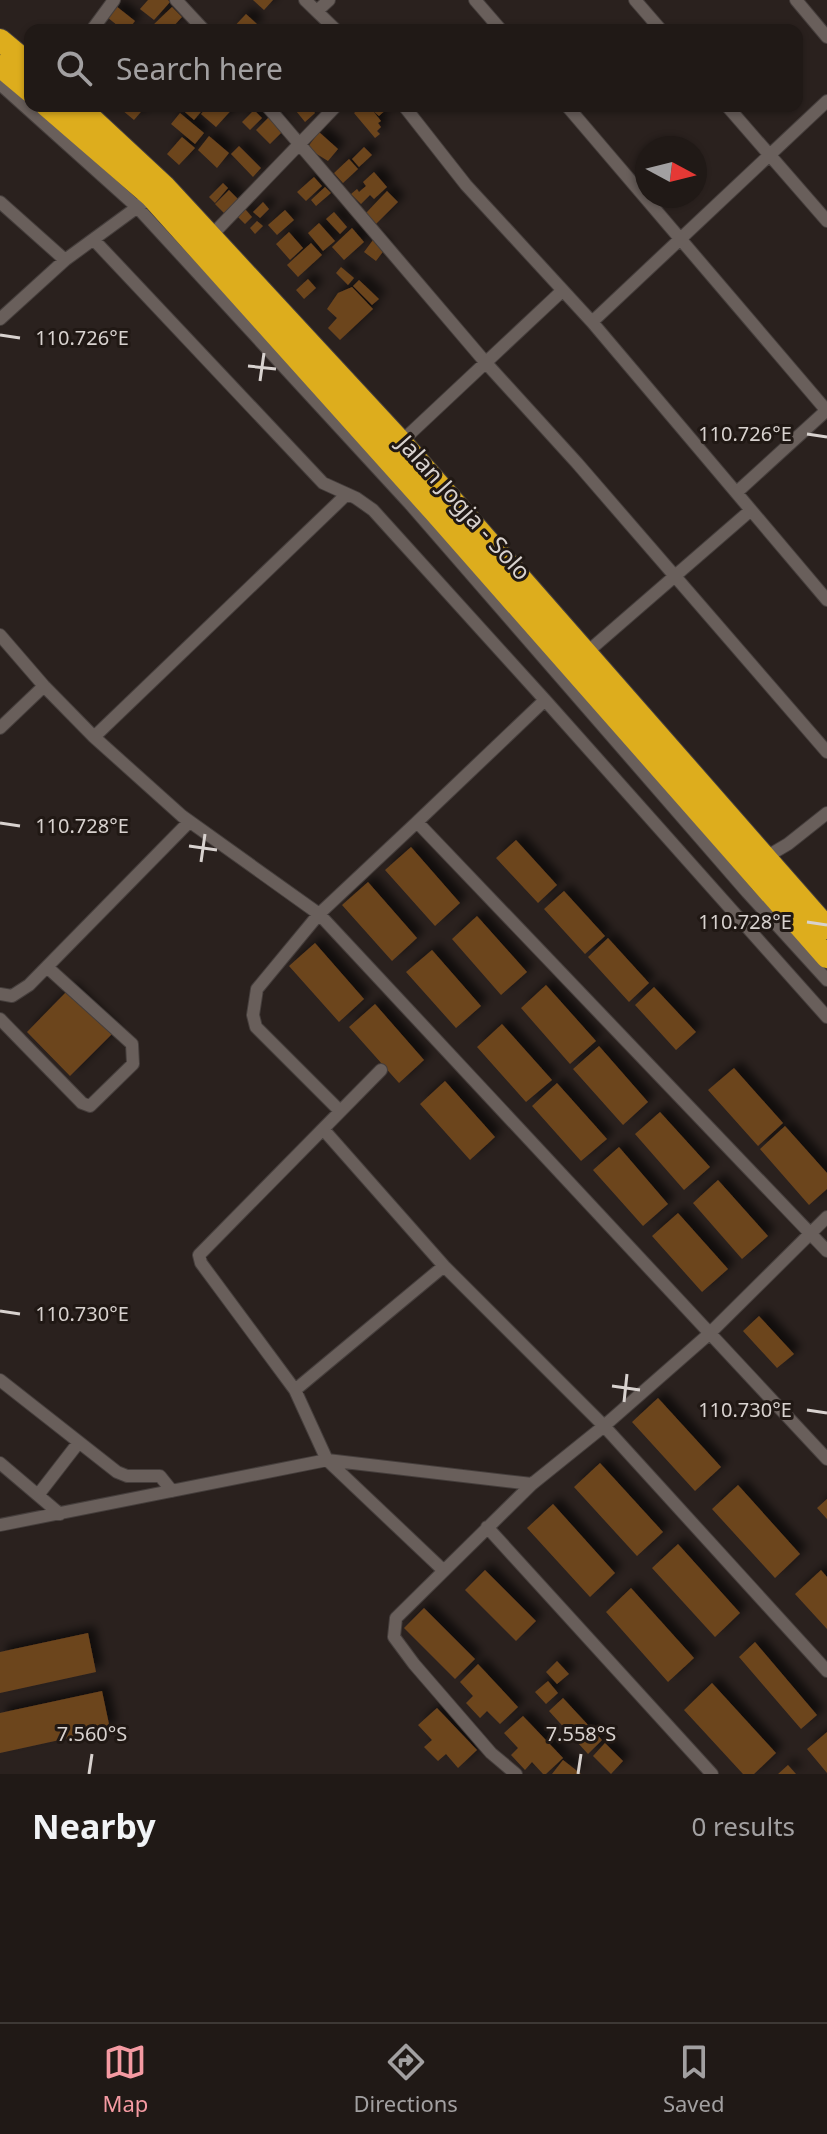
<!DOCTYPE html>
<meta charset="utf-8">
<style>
:root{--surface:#201916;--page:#2d2623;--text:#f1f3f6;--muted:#a2a0a1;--line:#3d3835;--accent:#f49aa2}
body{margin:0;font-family:"Noto Sans",sans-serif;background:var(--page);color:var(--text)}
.compass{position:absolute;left:635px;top:136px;width:72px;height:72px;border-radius:50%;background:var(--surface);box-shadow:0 2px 6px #0004;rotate:97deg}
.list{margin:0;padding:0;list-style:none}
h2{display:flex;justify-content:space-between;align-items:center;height:104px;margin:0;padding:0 32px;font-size:34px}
h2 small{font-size:26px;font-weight:400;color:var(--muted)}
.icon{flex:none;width:44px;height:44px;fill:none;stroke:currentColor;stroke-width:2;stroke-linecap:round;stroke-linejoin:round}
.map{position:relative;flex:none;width:827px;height:1774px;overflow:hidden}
.search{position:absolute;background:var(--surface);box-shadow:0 2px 6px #0004;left:24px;right:24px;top:24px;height:88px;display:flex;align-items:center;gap:20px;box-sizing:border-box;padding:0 28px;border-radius:16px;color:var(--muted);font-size:30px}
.sheet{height:248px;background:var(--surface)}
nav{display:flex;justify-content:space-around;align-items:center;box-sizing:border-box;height:112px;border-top:2px solid var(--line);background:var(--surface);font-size:22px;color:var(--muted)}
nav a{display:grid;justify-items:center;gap:4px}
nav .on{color:var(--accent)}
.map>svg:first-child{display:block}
</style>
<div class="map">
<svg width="827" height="1774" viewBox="0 0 827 1774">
<defs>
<filter id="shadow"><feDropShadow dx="7" dy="-7" stdDeviation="4" flood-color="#0009"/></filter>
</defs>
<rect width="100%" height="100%" fill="#2a211e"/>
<path fill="#6c451f" filter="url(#shadow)" d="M148,0H168L170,2L154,20L140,9Z
M253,0H273L264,10Z
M116,6L135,21L128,30H123L107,17Z
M172,7L182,17L170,30H156L152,26Z
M246,14L257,24L252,30H231Z
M126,106H146L134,120L122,110Z
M178,106H206L194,120Z
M208,106H235L216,127L201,114Z
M292,106H310L315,113L305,122Z
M362,106H390L379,116L373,111L381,121L378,123L381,127L377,131L380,134L375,138L354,113Z
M254,110L262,118L250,130L242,122Z
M180,113L204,133L195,144L171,124Z
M269,117L283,131L270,144L256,130Z
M319,132L338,149L328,161L307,148Z
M209,136L229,153L217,168L198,150Z
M182,137L195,148L179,165L167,154Z
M239,146L261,168L253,177L231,154Z
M364,147L372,155L359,167L352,159Z
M349,159L358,169L343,183L334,173Z
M374,172L387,187L374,199L370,195L361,204L351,194L357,189L359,192L366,186L363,182Z
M314,177L322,186L306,201L297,192Z
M223,183L228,188L215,203L209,197Z
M325,187L331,193L316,206L311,200Z
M229,190L238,199L224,213L215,204Z
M387,191L398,202L376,224L366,213Z
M263,202L269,209L260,218L253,212Z
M245,209L252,217L245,224L238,217Z
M285,210L294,220L277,235L268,225Z
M334,212L347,227L340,234L326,219Z
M257,221L263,226L255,234L250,228Z
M319,223L335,241L323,251L308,233Z
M352,228L364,242L344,260L332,247Z
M289,232L303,248L290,260L276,244Z
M373,240L385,249L376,261L364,252Z
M311,243L322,255L298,277L287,265Z
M341,267L354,278L348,285L336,273Z
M308,279L316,288L304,299L296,290Z
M359,280L379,299L372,305L353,286Z
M352,287L373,309L340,340L328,328L337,318L327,309L338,293Z
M516,840L557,885L538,903L496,858Z
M411,847L460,903L435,926L385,870Z
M368,882L417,938L392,961L342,905Z
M564,891L605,936L585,954L544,909Z
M477,916L527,972L501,995L452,939Z
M608,938L649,983L629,1002L588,957Z
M315,943L364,999L339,1022L289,966Z
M432,950L481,1006L456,1028L406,972Z
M546,985L596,1041L570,1064L521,1008Z
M654,987L696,1032L676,1050L635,1005Z
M69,989L113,1033L70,1076L27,1032Z
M375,1004L424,1060L399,1083L349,1027Z
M502,1024L552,1080L526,1102L477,1047Z
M599,1046L648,1102L623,1125L573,1069Z
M734,1068L783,1123L758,1146L708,1090Z
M445,1081L495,1137L470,1160L420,1104Z
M557,1083L607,1139L581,1161L532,1106Z
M660,1112L710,1167L684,1190L635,1134Z
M785,1126L827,1173V1189L809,1205L760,1149Z
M619,1147L668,1204L643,1226L593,1170Z
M718,1180L768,1236L742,1259L693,1203Z
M678,1213L728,1269L702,1292L652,1236Z
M759,1316L794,1354L777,1368L743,1331Z
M658,1398L721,1467L695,1491L632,1422Z
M600,1463L663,1532L637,1556L574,1487Z
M738,1485L800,1554L775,1578L712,1509Z
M827,1499V1519L817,1508Z
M553,1504L615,1573L590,1597L527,1528Z
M678,1544L740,1613L715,1637L652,1568Z
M485,1570L536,1621L516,1641L465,1590Z
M821,1570L827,1577V1629L795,1594Z
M631,1588L694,1658L668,1682L606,1612Z
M424,1608L475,1659L455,1679L404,1628Z
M88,1633L96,1672L0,1693V1652Z
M755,1642L817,1715L801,1729L739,1657Z
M557,1661L569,1674L557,1684L546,1672Z
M478,1664L518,1707L500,1724L487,1711L480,1718L466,1703L473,1696L460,1682Z
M548,1681L558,1693L546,1704L535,1692Z
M712,1683L776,1753L754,1774H743L684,1710Z
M102,1691L110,1729L0,1753V1713Z
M563,1698L602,1740L588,1754L549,1711Z
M437,1708L477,1750L458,1768L446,1754L438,1761L424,1747L432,1740L418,1725Z
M523,1716L563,1758L546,1774H543L532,1762L525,1770L511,1755L518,1748L504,1733Z
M827,1732V1773L807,1749Z
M605,1743L623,1761L611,1774L593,1756Z
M563,1760L581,1774H552Z
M788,1765L796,1774H778Z"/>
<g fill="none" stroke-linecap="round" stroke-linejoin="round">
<defs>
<path id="street" d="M176,0L204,30
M305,0L336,30
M475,0L501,30
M635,0L661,30
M796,0L827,37
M317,11L329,0
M92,30L114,0
M0,84L137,207L410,504L747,892L827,980
M267,106L486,363L577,463L827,752
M404,106L466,185L592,322L827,600
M567,106L827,411
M727,106L827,221
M0,202L65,260
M210,237L336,106
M94,240L323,483L356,498L373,510L545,700
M0,319L65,260L143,203
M592,322L827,101
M401,442L562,291
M737,492L827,410
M0,635L44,686L94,737L347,494
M585,654L751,510
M0,728L44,686
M94,737L182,816L319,914L417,822L827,1251
M417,822L545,700L827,1017
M766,857L788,844L827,813
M0,994L12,996L29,985L189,822
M0,1019L82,1103L90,1106L133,1064L132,1044L47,967
M340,1111L256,1027L253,1015L257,989L319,914L827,1459
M323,1129L444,1266L604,1426L827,1671
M0,1380L117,1472L127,1476H160L172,1491
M295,1390L444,1266
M0,1463L60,1514
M38,1495L79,1442
M0,1525L327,1460L295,1390L201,1263L199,1255L381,1070
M487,1527L712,1774
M443,1570L327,1460L532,1484
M516,1774L491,1753L414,1664L394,1637L396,1618L532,1484L604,1426L709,1334L827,1217"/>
<path id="highway" d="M0,40L30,65
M0,66L30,91
M47,106L151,196L434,511L827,957
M78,106L164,186L401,442L827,928"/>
</defs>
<use href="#street" stroke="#453e3c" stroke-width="14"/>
<use href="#highway" stroke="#453e3c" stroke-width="24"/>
<use href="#street" stroke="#695f5b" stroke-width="12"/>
<use href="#highway" stroke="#ddad1d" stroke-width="22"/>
</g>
<path fill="none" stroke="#d8d2cf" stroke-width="3" d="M0,335L20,338M248,366L276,369M260,381L264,353M807,434L827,437M0,823L20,826M189,846L217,850M201,862L205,834M807,922L827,925M0,1311L20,1314M612,1386L640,1390M624,1402L627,1374M807,1410L827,1413M89,1774L92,1754M578,1774L581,1754"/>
<g text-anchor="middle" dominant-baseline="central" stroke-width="6" stroke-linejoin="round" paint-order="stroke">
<g font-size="24" fill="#d8d2cf" stroke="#201814">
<text transform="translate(465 507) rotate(48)">Jalan Jogja - Solo</text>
</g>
</g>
<g font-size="20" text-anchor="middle" fill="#d8d2cf" stroke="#201814" stroke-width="6" stroke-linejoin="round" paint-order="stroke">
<text x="82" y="345">110.726°E</text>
<text x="745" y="441">110.726°E</text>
<text x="82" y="833">110.728°E</text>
<text x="745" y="929">110.728°E</text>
<text x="82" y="1321">110.730°E</text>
<text x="745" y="1417">110.730°E</text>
<text x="92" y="1741">7.560°S</text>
<text x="581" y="1741">7.558°S</text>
</g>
</svg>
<svg class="compass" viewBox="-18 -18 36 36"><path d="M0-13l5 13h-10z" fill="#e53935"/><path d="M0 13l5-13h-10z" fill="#a2a0a1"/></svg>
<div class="search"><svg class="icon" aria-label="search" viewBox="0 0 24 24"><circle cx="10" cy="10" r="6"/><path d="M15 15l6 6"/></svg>Search here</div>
</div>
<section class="sheet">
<h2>Nearby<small>0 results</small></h2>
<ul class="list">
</ul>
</section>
<nav>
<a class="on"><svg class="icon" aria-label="map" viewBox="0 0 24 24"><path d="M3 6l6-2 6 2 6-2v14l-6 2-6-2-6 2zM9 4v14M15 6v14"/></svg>Map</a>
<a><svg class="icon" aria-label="directions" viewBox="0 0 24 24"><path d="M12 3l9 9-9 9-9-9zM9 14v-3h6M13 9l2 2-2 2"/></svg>Directions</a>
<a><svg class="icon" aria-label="saved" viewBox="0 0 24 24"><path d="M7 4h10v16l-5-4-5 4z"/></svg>Saved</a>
</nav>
